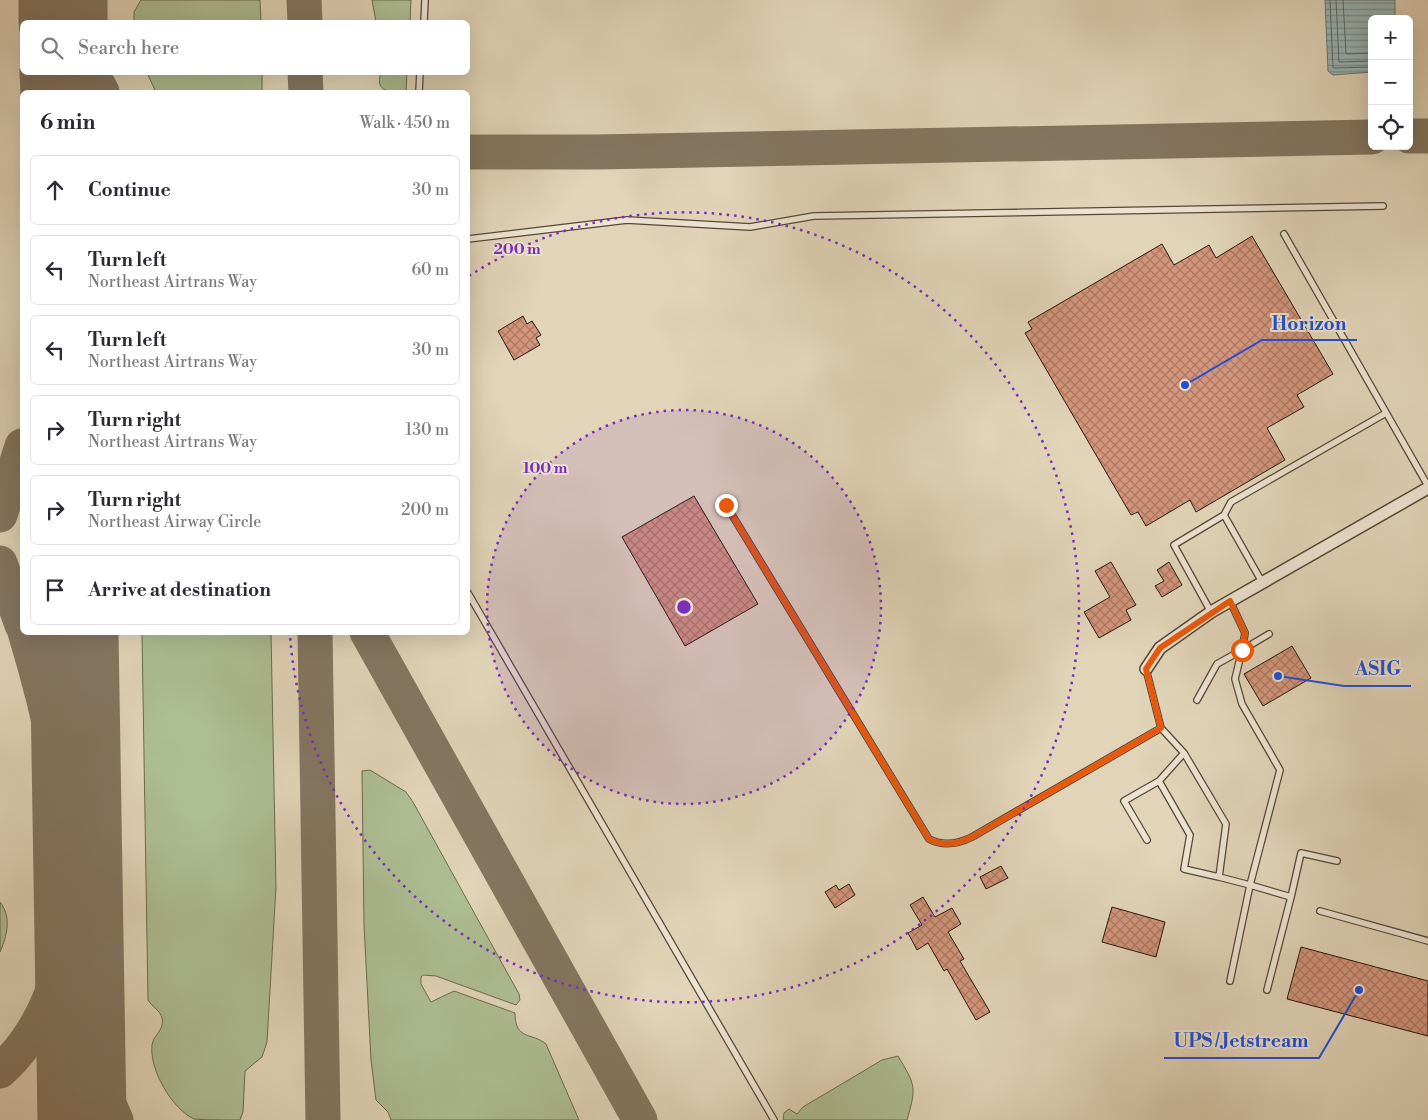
<!DOCTYPE html>
<meta charset="utf-8">
<style>
:root{--surface:#fff;--page:#f7f7f7;--text:#2b2b33;--muted:#7c7c81;--line:#e1e1e2}
body{margin:0;font-family:"Libre Bodoni",serif;background:var(--page);color:var(--text)}
.controls{position:absolute;right:15px;top:15px;display:grid;overflow:hidden;border-radius:8px;box-shadow:0 5px 20px #0002}
.controls button{width:45px;height:45px;display:grid;place-items:center;padding:0;border:0;border-bottom:1px solid var(--line);background:var(--surface);color:var(--text);font:25px sans-serif}
.stop{position:absolute;width:15px;height:15px;margin:-11px;border:4px solid #ea580c;border-radius:50%;background:#fff}
.stop.end{background:#ea580c;border-color:#fff;box-shadow:0 1px 5px #0008}
.list{margin:0;padding:0;list-style:none}
h2{display:flex;justify-content:space-between;align-items:center;height:65px;margin:0;padding:0 20px;font-size:21px}
h2 small{font-size:16px;font-weight:400;color:var(--muted)}
.list li{display:grid;grid-template-columns:32px 1fr auto;gap:15px;align-items:center;box-sizing:border-box;height:70px;margin:0 10px 10px;padding:0 10px;border:1px solid var(--line);border-radius:8px}
.list b{display:block;font-size:19px;white-space:nowrap}
.list p{margin:0;font-size:16px;white-space:nowrap;color:var(--muted)}
.list em{font-size:16px;font-style:normal;color:var(--muted)}
.icon{flex:none;width:28px;height:28px;fill:none;stroke:currentColor;stroke-width:2;stroke-linecap:round;stroke-linejoin:round}
.map{position:relative;flex:none;width:1428px;height:1120px;overflow:hidden}
.search{position:absolute;background:var(--surface);box-shadow:0 5px 20px #0002;left:20px;top:20px;width:450px;height:55px;display:flex;align-items:center;gap:12px;box-sizing:border-box;padding:0 18px;border-radius:8px;color:var(--muted);font-size:19px}
.panel{position:absolute;background:var(--surface);box-shadow:0 5px 20px #0002;left:20px;top:90px;width:450px;height:545px;border-radius:8px}
.map>svg:first-child{display:block}
</style>
<div class="map">
<svg width="1428" height="1120" viewBox="0 0 1428 1120">
<defs>
<pattern id="water-rules" width="6" height="5" patternUnits="userSpaceOnUse" patternTransform="scale(1.25)"><rect width="6" height="5" fill="#98b6b9"/><path d="M0 2.5h6" fill="none" stroke="#7c9395"/></pattern>
<pattern id="building-cross-hatch" width="8" height="8" patternUnits="userSpaceOnUse" patternTransform="scale(1.25)"><rect width="8" height="8" fill="#d3957b"/><path d="M0 0l8 8M0 8l8-8" fill="none" stroke="#ab7963"/></pattern>
</defs>
<rect width="100%" height="100%" fill="#e1d4b8"/>
<filter id="stains"><feTurbulence type="fractalNoise" baseFrequency=".004" numOctaves="4"/><feColorMatrix values="0 0 0 0 .2 0 0 0 0 .09 0 0 0 0 .02 0 0 0 .5 -.17"/></filter>
<radialGradient id="worn" r=".72"><stop offset=".6" stop-color="#630" stop-opacity="0"/><stop offset="1" stop-color="#630" stop-opacity=".3"/></radialGradient>
<path fill="#adbe93" stroke="#6a6b4e" d="M141,0H260L261,22H134V12Z
M372,0H411L410,22H376Z
M147,73H262V92H156Z
M381,73H407L406,92C391,93 374,92 381,73Z
M142,633H271L276,887L267,1042L262,1057L245,1071L243,1112L240,1120C228,1120 203,1120 194,1119C172,1109 149,1069 152,1045C153,1035 165,1030 162,1018C160,1010 152,1007 148,1000Z
M370,770L406,792L413,802L519,994L520,1000L516,1005L436,976L423,975L421,977V984L431,1002L454,991L515,1013C515,1041 532,1032 546,1044L579,1120H391L388,1112L376,1100L371,1060L364,925L362,771Z
M0,902C12,917 7,936 0,952Z
M898,1056C915,1085 917,1086 907,1120H783L784,1113L789,1109L797,1114L803,1107L882,1060Z"/>
<path fill="url(#water-rules)" stroke="#6a7773" d="M1325,0H1395V19H1372V72L1333,75L1328,71Z"/>
<g fill="none" stroke-linecap="round" stroke-linejoin="round">
<path stroke="#5f6762" stroke-width="1" d="M1330,0L1333,68L1372,67
M1336,0L1339,62L1372,61
M1343,0L1346,54L1372,53"/>
<path stroke="#847661" stroke-width="35" d="M68,0L73,22
M304,0L305,22
M64,72V77
M91,72L102,92
M305,72L306,92
M1409,136H1428
M468,152H597L1372,137
M0,515L22,446
M0,563L22,625
M25,632C44,695 60,760 67,825C71,866 76,906 80,946C85,1010 87,1060 116,1120
M315,632L323,1120
M367,632L640,1120
M0,1071C39,1036 60,984 68,933"/>
<path stroke="#847661" stroke-width="89" d="M63,0V22
M64,72L65,92
M74,632L82,1120"/>
</g>
<path fill="url(#building-cross-hatch)" stroke="#26180a" d="M1252,236L1333,374L1297,395L1304,407L1267,428L1285,460L1196,512L1190,500L1146,526L1138,512L1131,515L1025,333L1032,329L1028,322L1162,244L1174,265L1209,245L1216,258Z
M523,316L527,324L532,321L541,335L536,338L540,345L514,360L498,331Z
M694,496L758,604L685,646L622,537Z
M1111,562L1136,605L1126,610L1131,620L1099,638L1084,612L1110,597L1095,571Z
M1169,562L1182,585L1162,597L1155,586L1164,581L1157,570Z
M1292,646L1311,678L1263,706L1244,674Z
M1001,866L1008,878L986,889L980,877Z
M849,884L855,895L835,908L825,892L836,885L839,890Z
M923,897L935,917L952,908L961,924L948,932L964,959L960,961L990,1012L976,1020L947,969L944,971L928,943L917,950L908,933L922,925L910,905Z
M1112,907L1165,922L1156,957L1102,942Z
M1301,947L1428,981V1036L1287,999Z"/>
<g fill="none" stroke-linecap="round" stroke-linejoin="round">
<defs>
<path id="lane" d="M424,22L425,0
M419,92L420,72
M1284,234L1428,486
M468,239L627,220L750,227L814,216L1383,206
M726,505L929,839C944,847 958,844 972,837L1161,728L1146,669
M1224,515L1262,582
M468,593L774,1120
M1230,601L1245,633L1242,650
M1211,612L1174,545L1224,515L1231,502L1386,413
M1242,650L1269,634
M1197,700L1217,664L1242,650L1235,679L1242,704L1280,770L1250,885L1219,877
M1161,728L1184,753L1226,824L1219,877L1184,869L1190,835L1159,781L1184,753
M1147,840L1124,801L1159,781
M1320,911L1428,941
M1230,981L1250,885L1291,897L1301,853L1337,861
M1267,990L1291,897"/>
<path id="street" d="M1146,669L1160,648L1211,612L1428,488"/>
</defs>
<use href="#lane" stroke="#554736" stroke-width="8"/>
<use href="#street" stroke="#554736" stroke-width="14"/>
<use href="#lane" stroke="#ece3d1" stroke-width="5.5"/>
<use href="#street" stroke="#ece3d1" stroke-width="11"/>
</g>
<g fill="none" stroke-linecap="round" stroke-linejoin="round">
<path stroke="#ea580c" stroke-width="6" d="M726,505L929,839C944,847 957,844 972,837L1161,728L1146,669L1160,648L1230,601L1245,633L1242,650"/>
</g>
<circle cx="684" cy="607" r="197" fill="#7b2cbf" fill-opacity=".12"/>
<g fill="none" stroke="#7b2cbf" stroke-width="2.5" stroke-dasharray="2.5 5">
<circle cx="684" cy="607" r="197"/>
<path d="M469 276A395 395 0 1 1 290 635"/>
</g>
<circle cx="684" cy="607" r="8" fill="#7b2cbf" stroke="#ece3d1" stroke-width="2.5"/>
<g font-size="15" text-anchor="middle" font-weight="bold" fill="#7b2cbf" stroke="#ece3d1" stroke-width="4" stroke-linejoin="round" paint-order="stroke">
<text x="517" y="254">200 m</text>
<text x="545" y="473">100 m</text>
</g>
<path fill="none" stroke="#1d4ed8" stroke-width="2" d="M1185 385L1262 340H1357M1278 676L1344 686H1411M1359 990L1319 1058H1164"/>
<g fill="#1d4ed8" stroke="#ece3d1" stroke-width="2">
<circle cx="1185" cy="385" r="5"/>
<circle cx="1278" cy="676" r="5"/>
<circle cx="1359" cy="990" r="5"/>
</g>
<g font-size="19" text-anchor="middle" font-weight="bold" fill="#1d4ed8" stroke="#ece3d1" stroke-width="4" stroke-linejoin="round" paint-order="stroke">
<text x="1309" y="330">Horizon</text>
<text x="1378" y="675">ASIG</text>
<text x="1241" y="1047">UPS / Jetstream</text>
</g>
<rect width="100%" height="100%" filter="url(#stains)"/>
<rect width="100%" height="100%" fill="url(#worn)"/>
</svg>
<div class="controls">
<button>+</button>
<button>−</button>
<button><svg class="icon" aria-label="locate" viewBox="0 0 24 24"><circle cx="12" cy="12" r="6"/><path d="M12 2v4M12 18v4M2 12h4M18 12h4"/></svg></button>
</div>
<div class="stop" style="left:1242px;top:650px"></div>
<div class="stop end" style="left:726px;top:505px"></div>
<div class="search"><svg class="icon" aria-label="search" viewBox="0 0 24 24"><circle cx="10" cy="10" r="6"/><path d="M15 15l6 6"/></svg>Search here</div>
<section class="panel">
<h2>6 min<small>Walk · 450 m</small></h2>
<ul class="list">
<li><svg class="icon" aria-label="ahead" viewBox="0 0 24 24"><path d="M12 20V5M6 11l6-6 6 6"/></svg><div><b>Continue</b></div><em>30 m</em></li>
<li><svg class="icon" aria-label="left" viewBox="0 0 24 24"><path d="M17 20v-9H6M10 6l-5 5 5 5"/></svg><div><b>Turn left</b><p>Northeast Airtrans Way</p></div><em>60 m</em></li>
<li><svg class="icon" aria-label="left" viewBox="0 0 24 24"><path d="M17 20v-9H6M10 6l-5 5 5 5"/></svg><div><b>Turn left</b><p>Northeast Airtrans Way</p></div><em>30 m</em></li>
<li><svg class="icon" aria-label="right" viewBox="0 0 24 24"><path d="M7 20v-9h11M14 6l5 5-5 5"/></svg><div><b>Turn right</b><p>Northeast Airtrans Way</p></div><em>130 m</em></li>
<li><svg class="icon" aria-label="right" viewBox="0 0 24 24"><path d="M7 20v-9h11M14 6l5 5-5 5"/></svg><div><b>Turn right</b><p>Northeast Airway Circle</p></div><em>200 m</em></li>
<li><svg class="icon" aria-label="arrive" viewBox="0 0 24 24"><path d="M6 21V4h12l-3 4 3 4H6"/></svg><div><b>Arrive at destination</b></div></li>
</ul>
</section>
</div>
